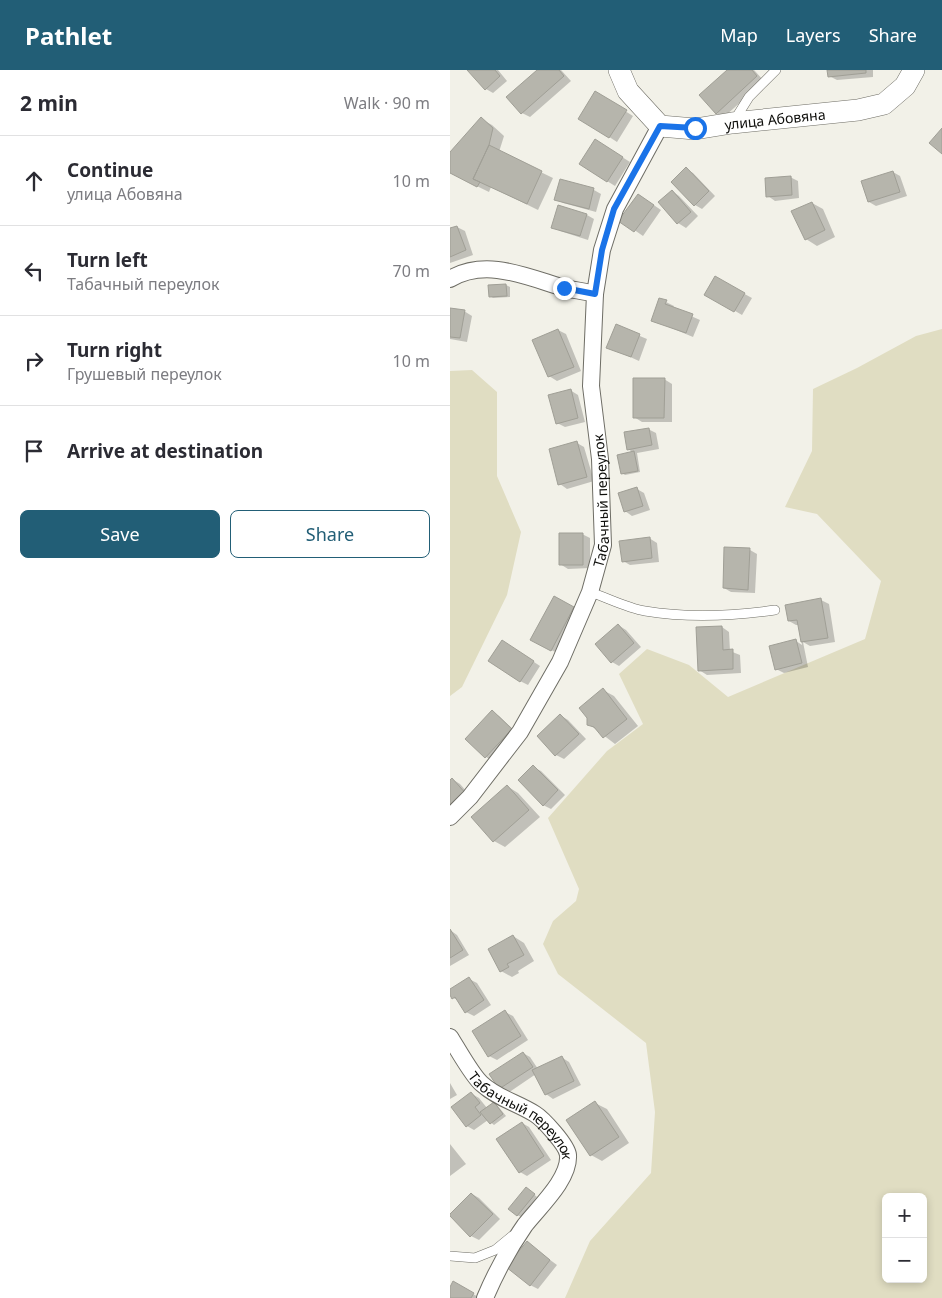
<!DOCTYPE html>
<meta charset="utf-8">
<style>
:root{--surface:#fff;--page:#f7f7f7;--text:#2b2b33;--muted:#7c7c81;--line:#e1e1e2;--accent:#225e76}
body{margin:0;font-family:"Noto Sans",sans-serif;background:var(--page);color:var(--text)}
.controls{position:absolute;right:15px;bottom:15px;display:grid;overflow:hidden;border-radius:8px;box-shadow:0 2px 8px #0003}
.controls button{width:45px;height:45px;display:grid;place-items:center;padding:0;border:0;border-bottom:1px solid var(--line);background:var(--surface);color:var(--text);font:25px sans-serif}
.stop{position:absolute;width:15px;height:15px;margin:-11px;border:4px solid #1a73e8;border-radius:50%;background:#fff}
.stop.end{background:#1a73e8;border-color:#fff;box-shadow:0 1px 5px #0008}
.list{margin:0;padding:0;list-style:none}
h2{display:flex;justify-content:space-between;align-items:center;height:65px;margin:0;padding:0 20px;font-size:21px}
h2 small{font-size:16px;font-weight:400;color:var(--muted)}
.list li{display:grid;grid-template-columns:32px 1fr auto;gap:15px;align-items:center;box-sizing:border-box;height:90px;padding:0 20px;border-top:1px solid var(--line)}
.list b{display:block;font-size:19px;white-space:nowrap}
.list p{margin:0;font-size:16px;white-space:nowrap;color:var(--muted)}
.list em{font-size:16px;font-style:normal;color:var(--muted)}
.actions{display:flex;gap:10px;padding:15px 20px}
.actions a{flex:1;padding:11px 0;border:1px solid var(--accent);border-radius:8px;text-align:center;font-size:18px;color:var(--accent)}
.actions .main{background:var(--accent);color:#fff}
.icon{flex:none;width:28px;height:28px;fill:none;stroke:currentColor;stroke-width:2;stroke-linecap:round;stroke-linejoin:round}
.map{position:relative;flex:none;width:492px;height:1228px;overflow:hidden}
header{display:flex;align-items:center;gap:30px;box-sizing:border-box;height:70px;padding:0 25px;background:var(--accent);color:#fff}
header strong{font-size:24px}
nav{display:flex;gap:28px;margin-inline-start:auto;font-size:18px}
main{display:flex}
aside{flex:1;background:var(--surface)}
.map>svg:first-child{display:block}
</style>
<header>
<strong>Pathlet</strong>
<nav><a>Map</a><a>Layers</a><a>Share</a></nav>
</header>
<main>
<aside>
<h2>2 min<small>Walk · 90 m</small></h2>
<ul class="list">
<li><svg class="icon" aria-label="ahead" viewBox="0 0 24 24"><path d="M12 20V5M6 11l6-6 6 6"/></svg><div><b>Continue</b><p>улица Абовяна</p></div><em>10 m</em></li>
<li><svg class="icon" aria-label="left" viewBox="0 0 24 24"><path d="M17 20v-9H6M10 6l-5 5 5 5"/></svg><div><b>Turn left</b><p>Табачный переулок</p></div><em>70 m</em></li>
<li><svg class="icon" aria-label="right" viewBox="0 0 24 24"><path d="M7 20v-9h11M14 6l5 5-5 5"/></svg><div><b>Turn right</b><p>Грушевый переулок</p></div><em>10 m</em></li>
<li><svg class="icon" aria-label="arrive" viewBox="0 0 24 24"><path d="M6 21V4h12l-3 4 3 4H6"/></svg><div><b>Arrive at destination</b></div></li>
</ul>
<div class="actions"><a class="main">Save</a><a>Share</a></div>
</aside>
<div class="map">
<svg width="492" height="1228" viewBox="0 0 492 1228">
<rect width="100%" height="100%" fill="#f2f1e8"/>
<path fill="#e0ddc2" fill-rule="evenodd" d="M492,259V1228H115L140,1171L201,1103L205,1042L196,973L108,904L93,874L103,851L126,831L129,819L98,748L157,681L193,654L169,604L197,579L239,595L278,627L415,569L431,511L367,444L335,437L362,381L363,319L407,298L466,266ZM436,1127H473V1209H436Z
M22,300L47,322V406L71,462L57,525L12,617L0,626V301Z"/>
<path fill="#0003" d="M19,0H48L57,11L43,23L36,19Z
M88,0H111L121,11L80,47L72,43Z
M279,0H304L314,11L274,47L266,43Z
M379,0H423V7L387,10L379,6Z
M146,23L183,46L167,72L130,48Z
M31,49L42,55L54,66L49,82L103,108L88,140L41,117L39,122L0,103V83Z
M153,75L180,92L165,116L157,111Z
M236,99L243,103L265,126L252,139L245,135Z
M443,102L450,106L457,126L426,136L419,132Z
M340,107L348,111L349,128L325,131L318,126Z
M111,111L144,120L151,124L146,142L113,133L105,129Z
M222,121L229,126L248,146L236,158L228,153L209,132Z
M189,125L211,140L193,166L170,150Z
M362,133L373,139L385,167L367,176L356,169Z
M109,136L137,145L144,149L138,170L110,161L103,157Z
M7,157L15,161L23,185L0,193V160Z
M265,208L302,228L292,245L256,224Z
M56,215L60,217V227L43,228L40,226Z
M216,232L224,236L223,238L250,250L243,267L202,250Z
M0,239L14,241L22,246L17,272L0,269Z
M166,256L197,269L189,291L158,277Z
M108,260L116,264L131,301L107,311L99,306Z
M214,309L222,314V352H192L184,347Z
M120,320L128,325L135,352L115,357L107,353Z
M198,359L206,363L209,379L187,383L190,402L175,405L172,403L184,383L178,379Z
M127,373L134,377L144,411L117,419L110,414Z
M187,419L194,423L200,440L182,446L175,441Z
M132,464L140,468V498L118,499L110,494Z
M199,468L207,473L209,492L180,495L173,491Z
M300,480L307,484L305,523L281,522L274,518Z
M105,528L131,542L109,584L82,570Z
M371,530L379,534L385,572L360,576L353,572L358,597L334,603L326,599L346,571L352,575L349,555H346L339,551Z
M168,555L176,560L191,577L169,596L162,592Z
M272,557L279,562L280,581L290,585L291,603L257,605L249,600Z
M60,576L90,596L78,615L70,611Z
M153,620L164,626L188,656L165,674L140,655Z
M42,642L49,646L68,664L43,691L36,687Z
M110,645L118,650L136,669L114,689L106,685L88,666Z
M83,697L91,701L115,725L101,739L93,735Z
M2,709L10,714L24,730L0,712Z
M57,716L68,723L90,747L55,777L44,771Z
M0,860L7,865L19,885L0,896Z
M63,866L74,873L84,891L68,901L69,903L62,907L51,901Z
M19,909L27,913L41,935L24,946L16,942L10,931L3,928L0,923V921Z
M55,942L63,946L78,970L47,990L39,986Z
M73,983L80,987L88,999L111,987L119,992L131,1015L103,1029L96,1024L86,1004L58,1023L50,1018Z
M0,1013L7,1025L0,1029Z
M22,1024L29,1028L37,1038L44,1033L47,1035L56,1046L44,1055L38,1050L24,1060L17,1056Z
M145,1033L157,1039L179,1073L152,1091L141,1085Z
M72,1053L79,1057L101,1090L77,1106L70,1102Z
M0,1074L16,1094L0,1106Z
M79,1120L87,1127L71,1147L67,1145Z
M22,1124L29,1128L50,1149L29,1170L21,1166Z
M77,1173L107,1195L88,1219L80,1215Z
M4,1213L30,1228H0V1219Z"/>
<path fill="#b6b5ac" stroke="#a09f96" d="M17,0H45L50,6L35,20Z
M87,0H109L114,6L71,44L56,27Z
M277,0H302L307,6L266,44L249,25Z
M377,0H416V3L378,7Z
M145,21L177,40L159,68L128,49Z
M31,47L43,58L39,75L23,109L30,112L27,117L0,103V82Z
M492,58V84L479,73Z
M145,69L173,87L157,112L129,94Z
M39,75L92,101L77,134L23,109Z
M236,97L259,121L244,136L221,112Z
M443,101L450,122L418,132L411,111Z
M341,106L342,125L316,127L315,108Z
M110,109L144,118L139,139L104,130Z
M222,120L241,142L227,154L208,132Z
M188,124L204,135L184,162L168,151Z
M362,132L375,160L355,170L341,141Z
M108,135L137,144L130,166L101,158Z
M7,156L16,180L0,187V158Z
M265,206L295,223L284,242L254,225Z
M56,214L57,226L39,227L38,215Z
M209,228L217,230L215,234L243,244L236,263L201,251Z
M0,238L15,240L10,268L0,267Z
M166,254L190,264L181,287L156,278Z
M108,259L124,297L98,307L82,270Z
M183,308H215L214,348H183Z
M121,319L128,348L106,354L98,325Z
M199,358L202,375L177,380L174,362Z
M127,371L137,407L108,415L99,379Z
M184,381L188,401L171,404L167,385Z
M187,417L193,436L174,442L168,423Z
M109,463H133V495H109Z
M200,467L202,488L172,492L169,471Z
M274,477L300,478L298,520L273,518Z
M104,526L124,537L101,581L80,570Z
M371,528L378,568L351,572L347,550L338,551L335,535Z
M168,554L184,573L161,593L145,574Z
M272,556L273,580L283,579V599L248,601L246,557Z
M346,569L352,593L325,600L319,576Z
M52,570L84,591L70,612L38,591Z
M153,618L177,649L153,668L144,657L137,655V648L129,638Z
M42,640L62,659L35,688L15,669Z
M110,644L129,664L105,686L87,666Z
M83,695L108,720L93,736L68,710Z
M2,708L17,725L0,740V710Z
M57,715L79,740L43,772L21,747Z
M0,859L13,880L0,888Z
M63,865L74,885L57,894L59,897L50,902L38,879Z
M19,907L34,930L15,943L5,927L2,929L0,925V919Z
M55,940L71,966L38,987L22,961Z
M73,982L83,997L49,1019L39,1004Z
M112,986L124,1011L95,1025L82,1000Z
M21,1022L30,1033L25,1037L31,1045L16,1057L1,1037Z
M145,1031L169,1067L140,1086L116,1050Z
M44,1032L53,1044L40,1054L30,1042Z
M72,1052L94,1086L69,1103L46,1069Z
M76,1117L85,1124L67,1146L58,1139Z
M21,1123L43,1144L20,1167L0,1146V1144Z
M77,1171L100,1190L80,1216L56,1197Z
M3,1211L24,1223L21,1228H0V1217Z"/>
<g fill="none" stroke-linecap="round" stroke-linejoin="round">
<defs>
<path id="service" d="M284,51L299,27L326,0
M140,522C158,528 177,538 195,541C237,548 283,546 325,540
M0,1186L25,1188L45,1180L62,1166"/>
<g id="minor">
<path d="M0,209C35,188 75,206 111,217C122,220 134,221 145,224"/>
<path id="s1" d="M0,747L20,727L70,662L110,592L140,522L153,475L150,389L141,316L145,224L152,180L165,139L210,56"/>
<path id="s2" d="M0,967C7,978 23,1007 32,1014C47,1028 68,1033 85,1044C93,1049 117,1075 118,1085C120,1109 89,1137 75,1155C59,1178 46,1202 35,1228"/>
</g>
<g id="tertiary">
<path id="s3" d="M169,0L178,21L210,56L245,59L282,53L408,40L434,34L455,16L464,0"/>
</g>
</defs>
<use href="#service" stroke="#6e6d65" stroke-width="10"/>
<use href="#minor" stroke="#6e6d65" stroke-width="18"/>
<use href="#tertiary" stroke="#6e6d65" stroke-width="22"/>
<use href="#service" stroke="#fff" stroke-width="9"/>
<use href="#minor" stroke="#fff" stroke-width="16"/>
<use href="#tertiary" stroke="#fff" stroke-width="21"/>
</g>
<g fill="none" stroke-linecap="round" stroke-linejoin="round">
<path stroke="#1a73e8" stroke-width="6" d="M114,218L145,224L152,180L164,139L210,56L245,58"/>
</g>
<g text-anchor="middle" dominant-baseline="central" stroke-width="5" stroke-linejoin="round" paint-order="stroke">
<g font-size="14" fill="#0e0e0b" stroke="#fff">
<text stroke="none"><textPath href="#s3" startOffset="186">улица Абовяна</textPath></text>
<text stroke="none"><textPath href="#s1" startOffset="360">Табачный переулок</textPath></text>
<text stroke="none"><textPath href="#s2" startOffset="109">Табачный переулок</textPath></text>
</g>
</g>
</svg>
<div class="controls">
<button>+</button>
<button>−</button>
</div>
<div class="stop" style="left:245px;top:58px"></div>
<div class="stop end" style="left:114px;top:218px"></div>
</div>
</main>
